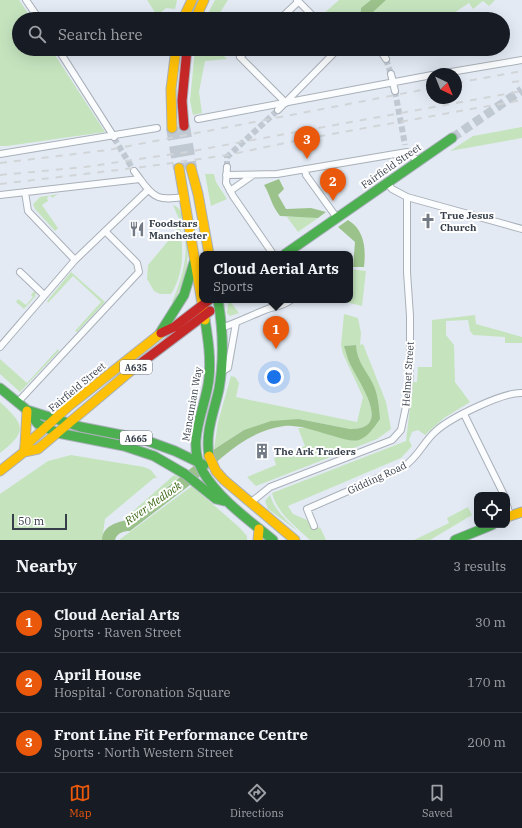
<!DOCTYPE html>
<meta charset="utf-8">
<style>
:root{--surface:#171b24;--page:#20242c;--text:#f1f3f6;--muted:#9ea1a6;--line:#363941;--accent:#ea580c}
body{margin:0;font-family:"IBM Plex Serif",serif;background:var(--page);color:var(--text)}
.controls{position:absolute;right:12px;bottom:12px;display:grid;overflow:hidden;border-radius:8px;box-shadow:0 4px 16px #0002}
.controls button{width:36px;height:36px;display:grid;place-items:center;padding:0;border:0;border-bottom:1px solid var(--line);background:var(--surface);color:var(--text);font:20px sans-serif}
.compass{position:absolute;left:426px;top:68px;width:36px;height:36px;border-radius:50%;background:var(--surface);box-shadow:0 4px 16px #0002;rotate:137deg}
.scale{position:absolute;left:12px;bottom:10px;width:55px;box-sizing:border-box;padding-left:4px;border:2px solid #353e49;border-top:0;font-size:11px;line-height:14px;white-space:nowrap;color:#353e49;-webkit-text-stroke:3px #fff;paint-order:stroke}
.you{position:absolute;left:274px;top:377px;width:14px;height:14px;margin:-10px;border:3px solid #fff;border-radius:50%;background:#1a73e8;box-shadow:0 0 0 6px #1a73e833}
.badge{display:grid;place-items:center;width:26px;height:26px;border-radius:50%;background:var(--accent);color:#fff;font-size:13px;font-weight:700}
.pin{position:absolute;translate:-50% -33px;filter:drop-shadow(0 1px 2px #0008)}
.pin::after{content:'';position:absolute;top:21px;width:14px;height:12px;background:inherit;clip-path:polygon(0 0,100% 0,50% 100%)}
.popup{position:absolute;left:199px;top:251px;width:154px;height:52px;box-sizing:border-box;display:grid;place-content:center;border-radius:8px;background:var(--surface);filter:drop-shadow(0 1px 3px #0005);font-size:13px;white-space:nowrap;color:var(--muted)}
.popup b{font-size:15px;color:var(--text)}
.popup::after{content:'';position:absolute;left:50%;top:100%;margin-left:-8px;border:8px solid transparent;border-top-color:var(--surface)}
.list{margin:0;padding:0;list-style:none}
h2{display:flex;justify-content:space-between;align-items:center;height:52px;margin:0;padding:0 16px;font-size:17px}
h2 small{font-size:13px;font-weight:400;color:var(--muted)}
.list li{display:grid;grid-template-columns:26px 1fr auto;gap:12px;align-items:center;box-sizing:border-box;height:60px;padding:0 16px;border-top:1px solid var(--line)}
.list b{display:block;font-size:15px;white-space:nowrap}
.list p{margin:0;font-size:13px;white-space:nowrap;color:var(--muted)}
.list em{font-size:13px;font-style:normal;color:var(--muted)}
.icon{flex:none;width:22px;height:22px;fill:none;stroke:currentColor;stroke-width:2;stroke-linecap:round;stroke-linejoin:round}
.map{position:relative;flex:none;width:522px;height:540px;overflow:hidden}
.search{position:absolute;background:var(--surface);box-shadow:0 4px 16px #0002;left:12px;right:12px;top:12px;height:44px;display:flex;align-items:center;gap:10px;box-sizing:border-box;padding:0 14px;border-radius:22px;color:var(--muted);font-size:15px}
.sheet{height:232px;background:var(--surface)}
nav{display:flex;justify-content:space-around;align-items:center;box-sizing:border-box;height:56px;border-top:1px solid var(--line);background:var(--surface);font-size:11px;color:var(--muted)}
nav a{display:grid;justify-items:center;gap:2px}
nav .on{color:var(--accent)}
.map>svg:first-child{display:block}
</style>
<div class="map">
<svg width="522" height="540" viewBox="0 0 522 540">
<rect width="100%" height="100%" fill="#e3eaf4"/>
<path fill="#c5e4be" d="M0,0H19L32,19H19V49H51L105,132L7,146H0Z
M147,0H177L175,9L166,8L153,19H149L156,14Z
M215,0H228L216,19H205Z
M339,0H495L489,6L483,1L473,9L469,3L445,19H326L322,15Z
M195,49H217L227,59L205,61L199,92L202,113L193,115L190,101Z
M522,127V138L450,151L473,136Z
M205,174H214L216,182L227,199L211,206Z
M58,194L52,198L50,195L47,198L48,201L42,205L58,228L55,231L35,209L33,204L40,197Z
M173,205C190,209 189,257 186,271C183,283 178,293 174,303L172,302C182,279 190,253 183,228C180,220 176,213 173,205Z
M304,216L318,218L298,232L287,217Z
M180,224C183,249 185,272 171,294H160L154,291L147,279L148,265L174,234Z
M350,269L366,271L362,306L346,302L345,300H350Z
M71,272L105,302L77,332L75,331L101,302L73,276L48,303L47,301Z
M34,291L36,292L35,297L24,309L16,302L18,299L26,305L33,297L31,295Z
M230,301L239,313L230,316L227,313L228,304Z
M344,314L358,318L361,333L360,345L363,344L386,402L391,429L377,439L256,486L247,477L276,465L274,458L305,446L298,428H311L350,440H358L373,429C375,421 380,409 378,401C375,380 357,366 356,345L345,346C345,352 347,358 350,364C359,383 394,430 350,429L299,419L244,430L214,449L218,422L231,376L235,377L239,383L236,397L357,422L363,397L343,354L341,345Z
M475,315L476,324L522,337V343H505V337L473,335L470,331L468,320L446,321V335L454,345L455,382L470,402L444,418L425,435L418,430L412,432L409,440L412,446L401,458L288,506L293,514L307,520L313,530L320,527L326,540H310C295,526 277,513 272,493L406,441L413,382H417L418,367H432V320Z
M58,349L59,351L20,392L0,374V359L27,383Z
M0,402C25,425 28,431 0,453Z
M71,455L144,467L151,470L157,478H154L105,519L102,540H0V494L48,461Z
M174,475L179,477L131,517L130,514Z
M192,486L240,528L247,536V540H119Z
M270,495C275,511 287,521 299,532L268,509L265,501Z
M468,507L472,515L430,540H414L449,523L447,518Z"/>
<path fill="#9cc28c" d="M371,0H386L374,11L369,19H355L361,11V8Z
M279,179L284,189L278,195L286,209L311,208L326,212L318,218L280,216C270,203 271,196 264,185Z
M348,220C365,230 366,250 364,267H353L355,242L338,227Z
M356,345C357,361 365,369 372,382C378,393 379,406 380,419C375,426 368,437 359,440C345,444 306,423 284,426C245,431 219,461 190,485C170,500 150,516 130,531C123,531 117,533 115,540H102C102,527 116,522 127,520L216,448L244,430L271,421L299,419L350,429C394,430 359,383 350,364C347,358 346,352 344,346Z"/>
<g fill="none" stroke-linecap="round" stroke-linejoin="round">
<path stroke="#c0c8d2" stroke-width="6" stroke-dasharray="6 3" stroke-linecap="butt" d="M386,59L391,74
M395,91L405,145
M114,138L134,171
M227,167V157L278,110"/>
<path stroke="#c0c8d2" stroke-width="9" stroke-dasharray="9 4.5" stroke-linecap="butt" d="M452,138L522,90"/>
<path stroke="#c0c8d2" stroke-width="12" stroke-dasharray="12 6" stroke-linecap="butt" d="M184,126L191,168
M172,128L179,168"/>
<defs>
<path id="street" d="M26,0L39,19
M297,0L316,19
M280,19L298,2
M58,49L114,137
M248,49L240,57L286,103
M372,49L382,53L386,59
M391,74L395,91
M439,74L522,60
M278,110L338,49
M198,119L432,75
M0,154L157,128
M227,167L226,183L233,196L273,254
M305,169L306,175L337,218
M134,171L140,179
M226,175L277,174L407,152L418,161
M387,183L392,189L407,197L522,229
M230,191L253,175
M25,192L28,211L75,260
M0,195L140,179C155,200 159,200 185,197
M20,272L44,295
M221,328C236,323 250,316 265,310C275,306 281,307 291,300
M0,347L75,260L148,190
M221,372L228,368L236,323
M17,403L139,272L137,263L105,231
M464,414L504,495
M250,503L270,487L392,440L401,430L408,397L410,372V316L407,272V197
M507,505L510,516
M314,526L307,509L403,467C418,458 423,442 436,431C450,418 503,392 522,393"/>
<path id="fast" d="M285,254L452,138
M205,320C208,339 211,358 209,378C206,409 185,441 203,472C220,500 249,520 273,540
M160,333L184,295L194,262
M0,388L27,410L38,424L58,433L124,446L154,456L185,474L216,499L224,501
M27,410L81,427L142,439L175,451L204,465
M209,456C205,432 214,412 219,389C224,360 223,329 218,300
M455,540L492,525"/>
<path id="slow" d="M183,19L192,0
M195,19L204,0
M172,128L171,89L176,49
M179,168L205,320
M191,168L198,194L209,254
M25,446L27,411
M24,452L25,446L69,406L161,333
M209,456L216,471L224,480L295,540
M0,471L24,452L38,449L133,369
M507,517L522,512
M258,540L259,529"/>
<path id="jam" d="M184,126L182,101L187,49
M161,333L174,327L209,300
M133,369L210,311"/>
</defs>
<use href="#street" stroke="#a9b0b9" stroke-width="8"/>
<use href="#fast" stroke="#a9b0b9" stroke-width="11"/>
<use href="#slow" stroke="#a9b0b9" stroke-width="11"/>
<use href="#jam" stroke="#a9b0b9" stroke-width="11"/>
<use href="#street" stroke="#fbfcfd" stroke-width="6"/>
<use href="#fast" stroke="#4caf50" stroke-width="9"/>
<use href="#slow" stroke="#ffc107" stroke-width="9"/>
<use href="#jam" stroke="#c62828" stroke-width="9"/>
<path stroke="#d2d5d8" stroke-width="2" stroke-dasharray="7 7" stroke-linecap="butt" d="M512,82L522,81
M456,83L522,71
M0,163L108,150L432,88
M0,175L85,167L187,152L522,91
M0,184L143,167L228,155L304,139L522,100"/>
</g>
<defs>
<symbol id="church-bare" viewBox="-9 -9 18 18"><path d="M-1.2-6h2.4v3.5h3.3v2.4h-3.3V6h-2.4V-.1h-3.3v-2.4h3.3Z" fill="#727a85" stroke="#fff" stroke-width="2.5" paint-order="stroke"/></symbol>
<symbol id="restaurant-bare" viewBox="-9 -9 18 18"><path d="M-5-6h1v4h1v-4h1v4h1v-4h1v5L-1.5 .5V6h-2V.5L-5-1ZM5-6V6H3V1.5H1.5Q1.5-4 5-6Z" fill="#727a85" stroke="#fff" stroke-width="2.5" paint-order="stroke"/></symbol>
<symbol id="building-bare" viewBox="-9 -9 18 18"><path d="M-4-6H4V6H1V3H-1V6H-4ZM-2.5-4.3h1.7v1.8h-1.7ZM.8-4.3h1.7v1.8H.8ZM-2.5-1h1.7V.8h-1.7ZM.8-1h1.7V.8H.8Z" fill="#727a85" stroke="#fff" stroke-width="2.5" paint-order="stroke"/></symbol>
</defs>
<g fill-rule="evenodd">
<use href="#church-bare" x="417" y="210" width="22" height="22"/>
<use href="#restaurant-bare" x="126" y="218" width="22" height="22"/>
<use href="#building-bare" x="251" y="440" width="22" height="22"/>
</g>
<g text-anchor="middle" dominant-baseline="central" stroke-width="4" stroke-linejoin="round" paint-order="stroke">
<g fill="#fff" stroke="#727880" stroke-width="1">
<rect x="120" y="360" width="32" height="14" rx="3"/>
<rect x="120" y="431" width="32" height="14" rx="3"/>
</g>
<g font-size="9" font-weight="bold" fill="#353e49">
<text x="136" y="367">A635</text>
<text x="136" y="438">A665</text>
</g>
<g font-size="10" fill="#353e49" stroke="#fff">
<text transform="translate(391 166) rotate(-35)">Fairfield Street</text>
<text transform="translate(408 374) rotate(-86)">Helmet Street</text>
<text transform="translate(77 387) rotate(-40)">Fairfield Street</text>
<text transform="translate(192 404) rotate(-80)">Mancunian Way</text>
<text transform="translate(377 478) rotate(-25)">Gidding Road</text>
</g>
<g font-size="10" font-weight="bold" fill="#353e49" stroke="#fff" text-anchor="start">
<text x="440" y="215">True Jesus<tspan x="440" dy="12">Church</tspan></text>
<text x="149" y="223">Foodstars<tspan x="149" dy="12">Manchester</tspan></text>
<text x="274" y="451">The Ark Traders</text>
</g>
<g font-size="11" font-style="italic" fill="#34630c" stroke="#fff">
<text transform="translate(153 503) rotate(-35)">River Medlock</text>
</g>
</g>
</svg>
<div class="controls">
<button><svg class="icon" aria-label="locate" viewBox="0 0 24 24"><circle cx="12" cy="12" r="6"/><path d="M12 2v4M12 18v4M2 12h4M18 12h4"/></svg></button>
</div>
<svg class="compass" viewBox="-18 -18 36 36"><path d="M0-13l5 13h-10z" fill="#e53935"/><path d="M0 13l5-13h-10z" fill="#9ea1a6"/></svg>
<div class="scale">50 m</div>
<div class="you"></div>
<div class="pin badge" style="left:276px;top:349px">1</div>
<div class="popup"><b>Cloud Aerial Arts</b>Sports</div>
<div class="pin badge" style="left:333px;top:201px">2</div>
<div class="pin badge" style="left:307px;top:159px">3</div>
<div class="search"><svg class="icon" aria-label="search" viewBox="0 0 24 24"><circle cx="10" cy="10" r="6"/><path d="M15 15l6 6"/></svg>Search here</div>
</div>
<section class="sheet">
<h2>Nearby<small>3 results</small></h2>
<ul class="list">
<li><span class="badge">1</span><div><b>Cloud Aerial Arts</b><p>Sports · Raven Street</p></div><em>30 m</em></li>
<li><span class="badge">2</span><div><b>April House</b><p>Hospital · Coronation Square</p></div><em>170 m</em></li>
<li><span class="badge">3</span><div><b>Front Line Fit Performance Centre</b><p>Sports · North Western Street</p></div><em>200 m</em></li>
</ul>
</section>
<nav>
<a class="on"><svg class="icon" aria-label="map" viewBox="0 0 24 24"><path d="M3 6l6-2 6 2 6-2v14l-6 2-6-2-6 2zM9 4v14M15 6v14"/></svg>Map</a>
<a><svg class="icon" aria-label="directions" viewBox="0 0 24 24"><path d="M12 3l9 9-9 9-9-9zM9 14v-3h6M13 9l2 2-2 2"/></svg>Directions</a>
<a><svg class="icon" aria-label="saved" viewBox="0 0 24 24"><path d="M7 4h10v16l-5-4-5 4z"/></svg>Saved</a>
</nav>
